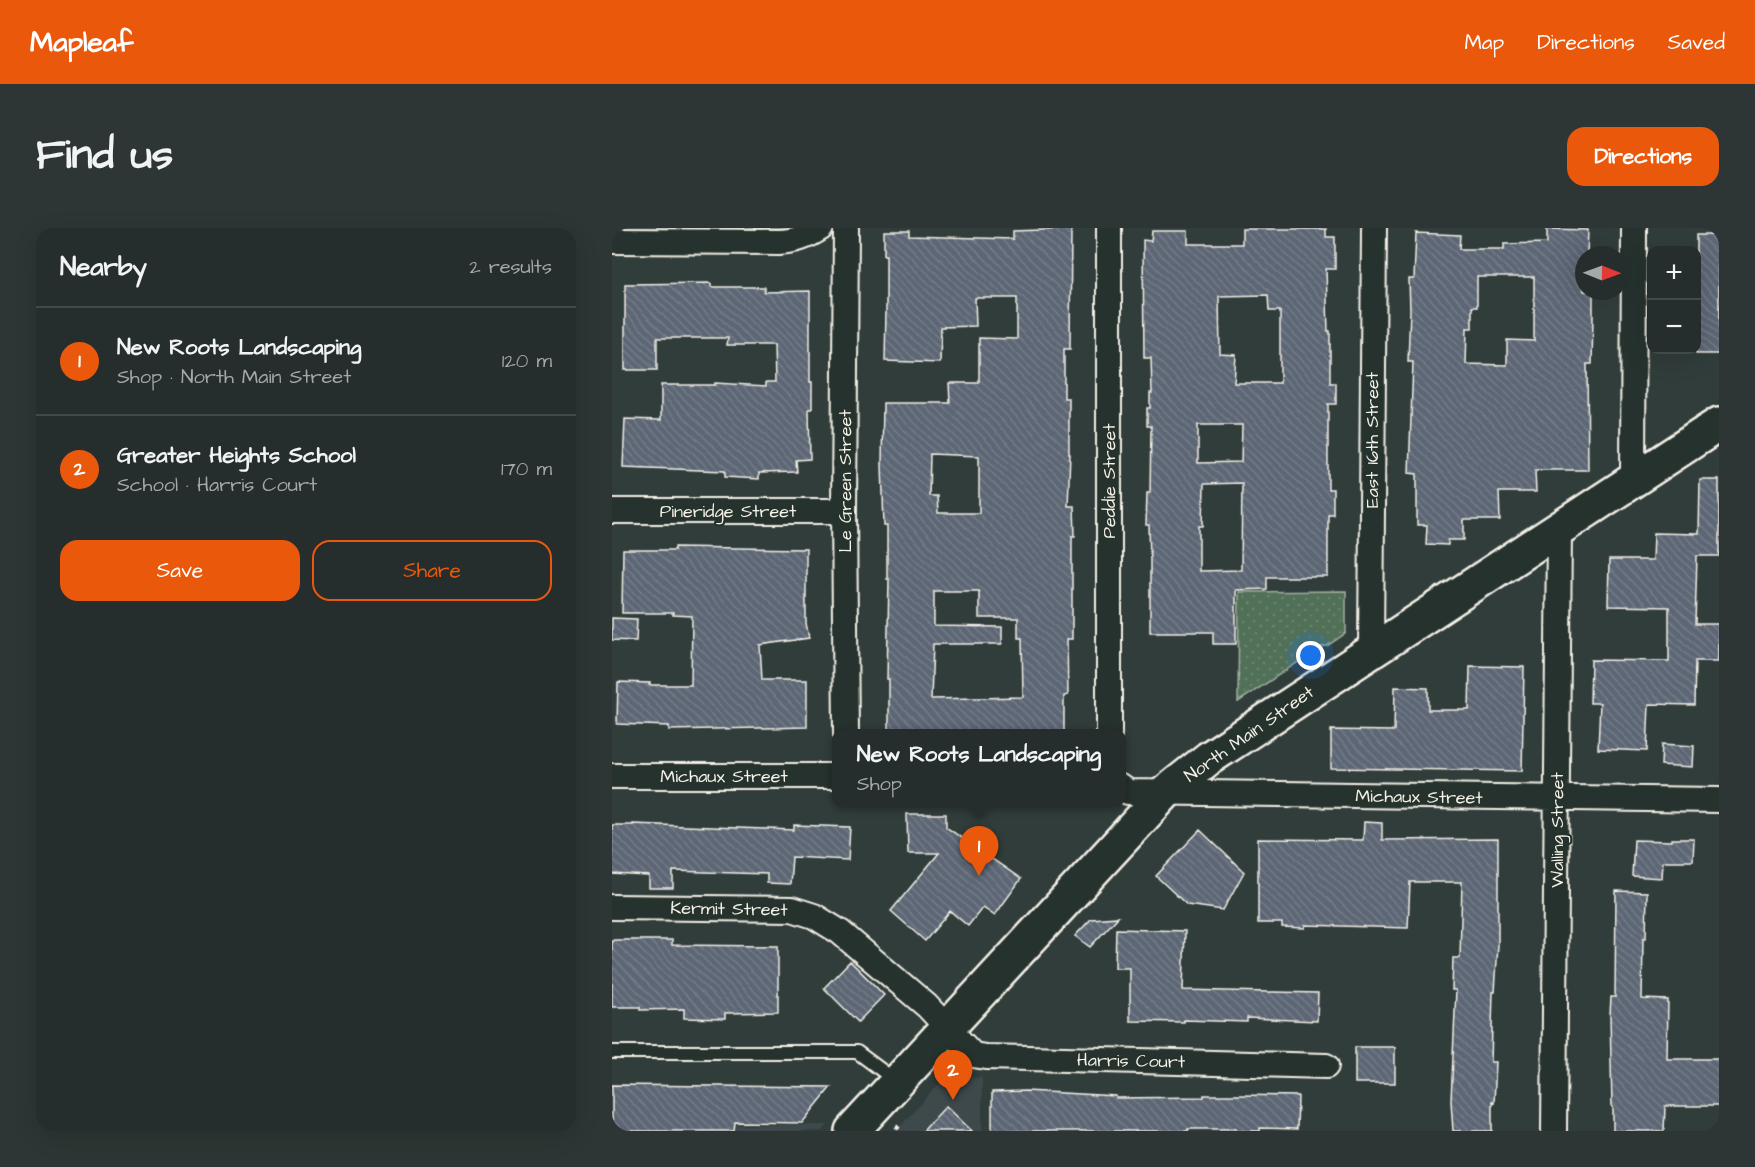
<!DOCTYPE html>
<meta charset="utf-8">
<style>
:root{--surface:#252e2c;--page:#2d3634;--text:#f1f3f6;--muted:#a3a8a9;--line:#424a48;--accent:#ea580c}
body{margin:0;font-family:"Architects Daughter",sans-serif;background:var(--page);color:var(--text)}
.controls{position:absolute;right:18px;top:18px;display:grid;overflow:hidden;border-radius:12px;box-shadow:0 6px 24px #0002}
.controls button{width:54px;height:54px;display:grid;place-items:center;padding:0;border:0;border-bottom:2px solid var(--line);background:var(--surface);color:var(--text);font:30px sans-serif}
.compass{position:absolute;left:963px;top:18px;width:54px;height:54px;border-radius:50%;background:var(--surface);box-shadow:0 6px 24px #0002;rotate:91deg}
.you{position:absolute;left:699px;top:428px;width:21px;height:21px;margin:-15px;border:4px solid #fff;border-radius:50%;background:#1a73e8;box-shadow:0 0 0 9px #1a73e833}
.badge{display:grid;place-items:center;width:39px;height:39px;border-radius:50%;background:var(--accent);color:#fff;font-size:20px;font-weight:700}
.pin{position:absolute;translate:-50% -50px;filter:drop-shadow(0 2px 3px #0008)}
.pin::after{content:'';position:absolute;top:32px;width:21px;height:18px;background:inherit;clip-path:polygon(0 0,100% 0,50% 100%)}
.popup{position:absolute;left:220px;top:501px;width:294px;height:78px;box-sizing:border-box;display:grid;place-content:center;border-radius:12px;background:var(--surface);filter:drop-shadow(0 2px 4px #0005);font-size:20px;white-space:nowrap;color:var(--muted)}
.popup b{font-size:22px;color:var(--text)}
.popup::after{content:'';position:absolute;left:50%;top:100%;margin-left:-12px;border:12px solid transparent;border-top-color:var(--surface)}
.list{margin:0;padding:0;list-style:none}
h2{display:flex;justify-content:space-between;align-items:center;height:78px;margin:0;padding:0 24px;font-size:26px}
h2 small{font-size:20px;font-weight:400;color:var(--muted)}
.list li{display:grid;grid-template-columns:39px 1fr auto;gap:18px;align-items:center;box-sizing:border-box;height:108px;padding:0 24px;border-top:2px solid var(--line)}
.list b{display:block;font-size:22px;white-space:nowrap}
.list p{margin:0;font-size:20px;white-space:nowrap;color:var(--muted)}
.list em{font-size:20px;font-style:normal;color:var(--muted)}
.actions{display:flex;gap:12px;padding:18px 24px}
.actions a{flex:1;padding:14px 0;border:2px solid var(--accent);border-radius:18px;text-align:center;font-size:21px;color:var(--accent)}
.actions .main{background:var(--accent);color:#fff}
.map{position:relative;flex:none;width:1107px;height:903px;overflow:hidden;border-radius:18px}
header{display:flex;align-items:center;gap:36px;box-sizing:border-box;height:84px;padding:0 30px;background:var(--accent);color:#fff}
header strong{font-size:28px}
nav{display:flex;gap:33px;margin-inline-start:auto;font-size:21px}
.intro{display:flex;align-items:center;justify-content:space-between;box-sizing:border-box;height:144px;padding:0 36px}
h1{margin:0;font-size:42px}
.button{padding:15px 27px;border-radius:18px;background:var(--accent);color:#fff;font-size:21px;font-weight:700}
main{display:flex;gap:36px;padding:0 36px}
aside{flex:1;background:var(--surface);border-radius:18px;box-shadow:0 6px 24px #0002}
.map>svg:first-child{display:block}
</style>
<header>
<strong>Mapleaf</strong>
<nav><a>Map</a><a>Directions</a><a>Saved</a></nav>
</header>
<div class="intro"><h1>Find us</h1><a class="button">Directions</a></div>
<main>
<aside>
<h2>Nearby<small>2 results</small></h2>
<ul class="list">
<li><span class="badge">1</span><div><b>New Roots Landscaping</b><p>Shop · North Main Street</p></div><em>120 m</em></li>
<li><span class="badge">2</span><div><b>Greater Heights School</b><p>School · Harris Court</p></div><em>170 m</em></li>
</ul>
<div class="actions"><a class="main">Save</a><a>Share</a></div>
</aside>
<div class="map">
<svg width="1107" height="903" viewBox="0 0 1107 903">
<defs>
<pattern id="grass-dots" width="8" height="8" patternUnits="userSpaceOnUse" patternTransform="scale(1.5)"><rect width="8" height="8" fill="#516f58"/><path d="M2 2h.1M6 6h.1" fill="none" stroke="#6b8470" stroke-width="1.8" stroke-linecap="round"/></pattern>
<pattern id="building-back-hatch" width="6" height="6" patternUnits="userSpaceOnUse" patternTransform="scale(1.5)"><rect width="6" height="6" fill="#5c6674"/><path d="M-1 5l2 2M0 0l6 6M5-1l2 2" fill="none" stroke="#747c88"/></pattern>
</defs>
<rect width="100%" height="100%" fill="#313d3b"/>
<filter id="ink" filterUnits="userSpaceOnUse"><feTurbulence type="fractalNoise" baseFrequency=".0167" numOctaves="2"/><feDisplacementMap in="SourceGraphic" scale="12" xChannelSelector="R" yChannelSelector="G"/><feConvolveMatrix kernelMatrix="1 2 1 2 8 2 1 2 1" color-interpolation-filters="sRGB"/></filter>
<g filter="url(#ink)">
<path fill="#3e494c" d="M333,849L370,850V903H284Z
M0,896L216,897L210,903H0Z"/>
<path fill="url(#grass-dots)" stroke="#a2b0a0" stroke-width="1.5" d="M0,0H174L159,3L0,2Z
M734,363V405L715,418L709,419L626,474L627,364Z"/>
<path fill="url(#building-back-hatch)" stroke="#f4f1e8" stroke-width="1.5" fill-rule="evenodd" d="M459,1L458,121H452V170H457V226H458L456,278H462L463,308H460V411H455L456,467L452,468V506H277V451H275L277,351H275V298H272L270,236L271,175H338L337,155H367V110L405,111V70H363L364,98L329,99L328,135L273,133L274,82V27H272V3H297V8L401,11V3ZM318,226L367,228V285H326L325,268H317ZM322,363H367V390H406V410H410L411,469L319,471L321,416H390V399L322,398Z
M630,1H714V9H723V41H714L716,103H718V155H724V176H716V261H721V286H716V349H655V361L624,362V416H601V404H538V332L537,297H534L535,265H538L539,198H535V180H538V165H540L539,130H532L531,12L539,13L540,3H576V16H630ZM656,67L657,83H668V155H622L624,127L608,126L607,68ZM586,197H630L629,234L586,235ZM630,255L629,342L587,343V298H591L592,256Z
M935,1L976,2L975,27H972V63H981V89L980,136H975L976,242H923L924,264H887L888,292H852V312H836V317L814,316L815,297H805V246L797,245L801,134H796L798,82L797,51H802L804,5L848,7L847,21H892V16L935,15ZM865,49H922V113L895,112V137L854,136L855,100H860V79H865Z
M1084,7H1107V126H1084Z
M99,55V59H152V64L198,63V154H200V181H197L198,231L184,232L185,244L147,245V251L113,249V243L11,239L13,191L49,192V157H103V155L154,158V154H163L162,117H115L116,110H45V142H13V56Z
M1088,252H1107V328H1085L1083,396H1107V433H1083L1082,477L1037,476L1035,523L986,521L988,475H978L979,432L1057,433V379L996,378L997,332H1041L1042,305L1087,306Z
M63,319L194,321V395L197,410L148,417L150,452H195V499L57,502V498L5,496L6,454L38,455L37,457H79L80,388L61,387V385H10L11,322H63Z
M0,390L25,391L24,413L0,412Z
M858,438L912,439L910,543L719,540V502L782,503L783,459L816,460V482H857Z
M1050,516L1082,518L1081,539L1049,537Z
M295,586H334V599L409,651L383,687L371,679L356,698L338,683L313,713L279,683L327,625H296Z
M752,594L770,595V612L886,611V716L883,764H881L879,834H884L882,875L880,874V903H841L839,873L844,762H840L841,730H848L850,654H798L796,700L693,697V700L670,699V695H646V611L751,612Z
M21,596L182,602V597L238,599L236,632L180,629L178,656L155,655V646L61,643V660H37V648L0,646V597H21Z
M588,602L632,644L611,682L575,677L544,648Z
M1060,611H1082L1081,633H1051L1050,650L1020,648L1022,612L1060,613Z
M1004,663L1035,664L1034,710H1031L1030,771L1056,772L1055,831H1107V878H1053L1052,903H1001V879H1000L998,787L999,769H1003Z
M506,689L478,719L463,708L479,691Z
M504,701L573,703L571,762L706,765L705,793L635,790V794L572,792V794L518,793V740H503Z
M0,712H60V717L166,718V784L113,785V791L72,790V781L28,782V779H0Z
M238,733L272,767L246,794L212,760Z
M743,819H783V855H743Z
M0,857L219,859L190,895L123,894L122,903H0Z
M414,863L504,868V870L592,869V867H626L686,868L685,901L648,900V903H624V901H576V903H380V864Z
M334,878L360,903H311Z"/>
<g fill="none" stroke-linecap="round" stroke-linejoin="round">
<defs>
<path id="lane" d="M0,824H245L284,853"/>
<path id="street" d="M234,0L232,283L234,506
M497,0V506
M0,13L167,14C184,13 195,9 209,0
M1021,251L1022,0
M0,283H232
M759,423L762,0
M0,548H224
M509,559L516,564L1107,572
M0,679L180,681L202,688L228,704L315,778L361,827L374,829L714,838
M942,903L947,300"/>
<path id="secondary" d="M240,903L553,565L597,530L1107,196"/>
</defs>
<use href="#lane" stroke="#f4f1e8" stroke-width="16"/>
<use href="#street" stroke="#f4f1e8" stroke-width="28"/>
<use href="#secondary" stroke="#f4f1e8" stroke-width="38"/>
<path stroke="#f4f1e8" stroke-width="4" stroke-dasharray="4.5 4.5" stroke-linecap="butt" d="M284,898L289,903"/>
<use href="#lane" stroke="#26332d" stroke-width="12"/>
<use href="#street" stroke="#26332d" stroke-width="24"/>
<use href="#secondary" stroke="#26332d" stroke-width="33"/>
</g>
</g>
<g text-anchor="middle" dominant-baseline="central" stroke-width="4.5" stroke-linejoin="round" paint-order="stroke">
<g font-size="18" fill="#f4f1e8" stroke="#26332d">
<text transform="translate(760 212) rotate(-90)">East 16th Street</text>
<text transform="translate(233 253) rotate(-90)">Le Green Street</text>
<text transform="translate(497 253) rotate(-90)">Peddie Street</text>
<text x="116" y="283">Pineridge Street</text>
<text transform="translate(637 506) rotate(-35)">North Main Street</text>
<text x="112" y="548">Michaux Street</text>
<text transform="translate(807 569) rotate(1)">Michaux Street</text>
<text transform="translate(945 602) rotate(-90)">Walling Street</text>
<text transform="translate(117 681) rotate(1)">Kermit Street</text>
<text transform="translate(519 833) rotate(1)">Harris Court</text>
</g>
</g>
</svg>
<div class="controls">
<button>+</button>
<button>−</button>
</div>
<svg class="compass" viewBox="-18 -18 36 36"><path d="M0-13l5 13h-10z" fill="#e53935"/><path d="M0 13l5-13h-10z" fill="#a3a8a9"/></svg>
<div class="you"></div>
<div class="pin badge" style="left:367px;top:648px">1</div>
<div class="popup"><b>New Roots Landscaping</b>Shop</div>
<div class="pin badge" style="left:341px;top:872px">2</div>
</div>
</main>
